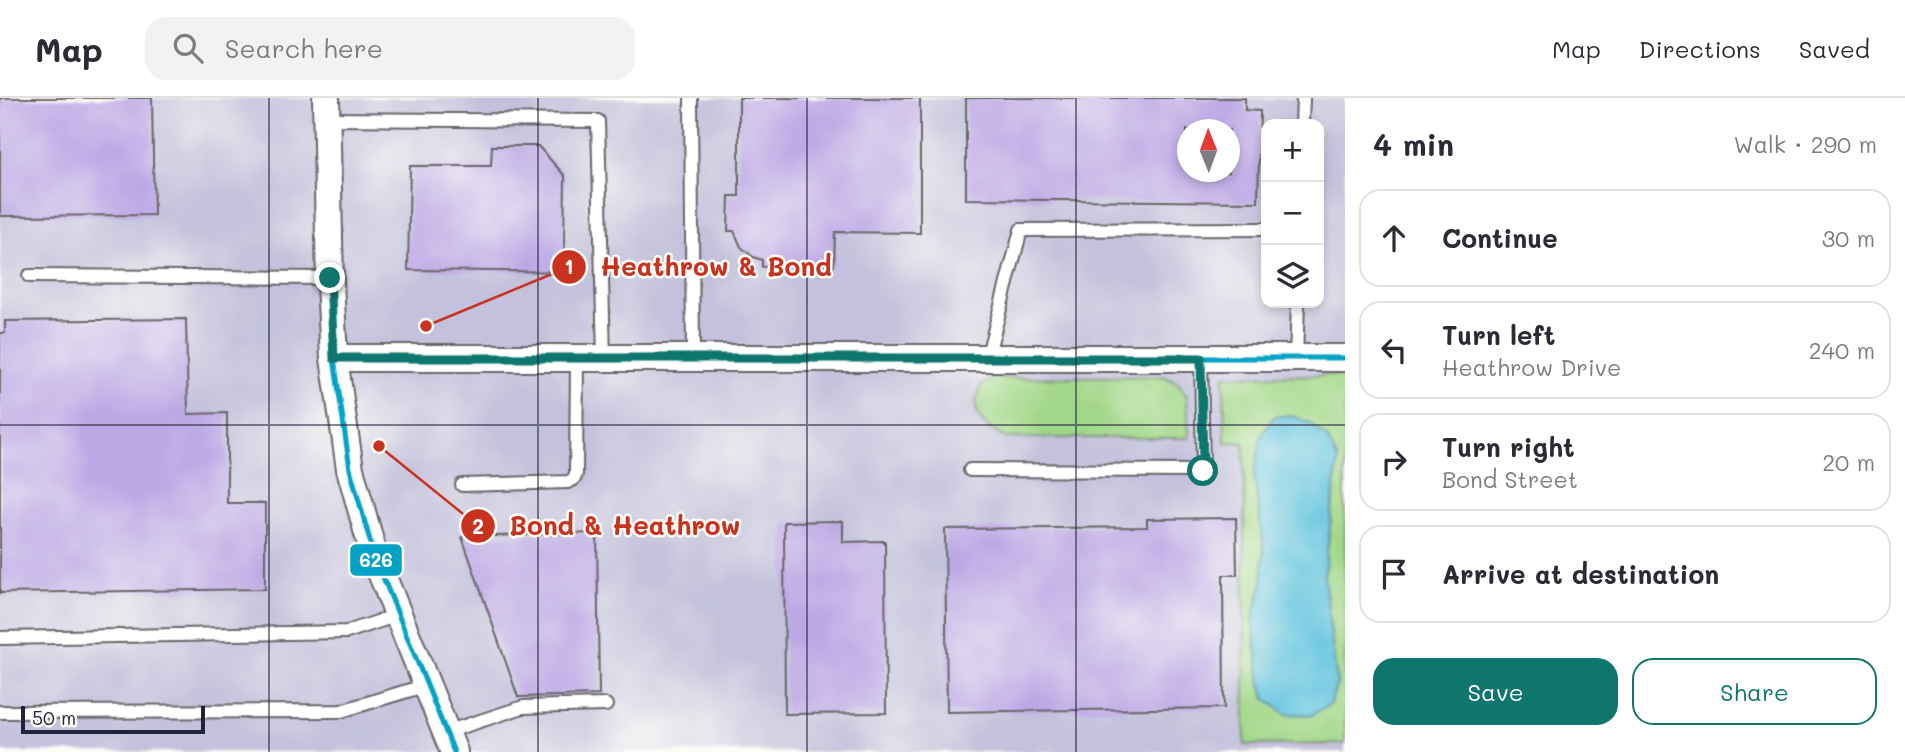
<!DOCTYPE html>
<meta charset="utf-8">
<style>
:root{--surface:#fff;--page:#f2f2f3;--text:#2b2b33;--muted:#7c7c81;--line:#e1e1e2;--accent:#0f766e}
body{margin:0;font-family:Mali,sans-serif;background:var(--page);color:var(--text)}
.controls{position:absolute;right:21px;top:21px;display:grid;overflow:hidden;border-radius:14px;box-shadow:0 4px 10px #0003}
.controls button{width:63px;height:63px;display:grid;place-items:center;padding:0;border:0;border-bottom:2px solid var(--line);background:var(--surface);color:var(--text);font:35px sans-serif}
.compass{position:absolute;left:1177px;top:21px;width:63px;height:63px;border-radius:50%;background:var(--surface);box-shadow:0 4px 10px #0003;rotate:359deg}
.scale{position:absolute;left:21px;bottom:18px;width:184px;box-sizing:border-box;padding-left:7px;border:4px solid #22223b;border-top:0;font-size:19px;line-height:24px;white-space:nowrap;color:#22223b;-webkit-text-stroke:5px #fdfcf7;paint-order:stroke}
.stop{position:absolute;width:21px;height:21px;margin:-16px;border:5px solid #0f766e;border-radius:50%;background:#fff}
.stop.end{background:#0f766e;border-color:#fff;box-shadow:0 2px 7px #0008}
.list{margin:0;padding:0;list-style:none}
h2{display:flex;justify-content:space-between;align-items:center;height:91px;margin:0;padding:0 28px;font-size:30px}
h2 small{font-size:23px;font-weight:400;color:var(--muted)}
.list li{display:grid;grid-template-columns:46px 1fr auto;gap:21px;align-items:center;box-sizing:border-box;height:98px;margin:0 14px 14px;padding:0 14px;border:2px solid var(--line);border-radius:21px}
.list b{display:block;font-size:26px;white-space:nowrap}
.list p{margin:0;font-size:23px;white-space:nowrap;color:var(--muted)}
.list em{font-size:23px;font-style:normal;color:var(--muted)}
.actions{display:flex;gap:14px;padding:21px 28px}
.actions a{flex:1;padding:16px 0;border:2px solid var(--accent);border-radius:21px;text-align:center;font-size:24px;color:var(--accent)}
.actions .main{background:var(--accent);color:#fff}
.icon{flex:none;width:38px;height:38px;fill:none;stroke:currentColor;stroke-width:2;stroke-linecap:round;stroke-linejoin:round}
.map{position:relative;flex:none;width:1345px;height:654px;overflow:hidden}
header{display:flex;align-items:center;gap:42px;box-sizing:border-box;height:98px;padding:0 35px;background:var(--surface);border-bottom:2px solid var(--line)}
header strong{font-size:33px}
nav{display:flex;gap:38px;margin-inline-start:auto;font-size:24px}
.search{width:490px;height:63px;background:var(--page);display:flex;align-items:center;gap:18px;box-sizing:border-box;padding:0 24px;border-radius:21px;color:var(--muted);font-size:26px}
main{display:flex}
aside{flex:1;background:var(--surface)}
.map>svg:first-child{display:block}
</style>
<header>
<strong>Map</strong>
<div class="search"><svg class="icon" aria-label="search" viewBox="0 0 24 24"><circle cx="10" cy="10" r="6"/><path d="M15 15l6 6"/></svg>Search here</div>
<nav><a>Map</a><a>Directions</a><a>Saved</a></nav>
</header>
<main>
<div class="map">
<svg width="1345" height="654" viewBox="0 0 1345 654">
<rect width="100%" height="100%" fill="#fdfcf7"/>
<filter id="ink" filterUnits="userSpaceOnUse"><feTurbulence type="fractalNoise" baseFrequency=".0143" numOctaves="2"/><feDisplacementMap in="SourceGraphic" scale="14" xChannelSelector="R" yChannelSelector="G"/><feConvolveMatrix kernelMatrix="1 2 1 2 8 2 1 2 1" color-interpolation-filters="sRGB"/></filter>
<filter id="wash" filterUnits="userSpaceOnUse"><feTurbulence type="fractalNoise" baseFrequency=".00686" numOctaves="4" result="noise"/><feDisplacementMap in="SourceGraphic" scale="28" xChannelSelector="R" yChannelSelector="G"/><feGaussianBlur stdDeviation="1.57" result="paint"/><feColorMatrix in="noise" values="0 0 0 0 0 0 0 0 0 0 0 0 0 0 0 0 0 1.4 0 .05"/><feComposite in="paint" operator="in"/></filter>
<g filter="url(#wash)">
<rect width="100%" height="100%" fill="#f1e1c3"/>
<path fill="#c3c1db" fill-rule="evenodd" d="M0,0H1345V654H0ZM1266,26H1319V205H1266ZM1188,32H1230V74H1188Z"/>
<path fill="#a1d788" stroke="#627c62" stroke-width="2" fill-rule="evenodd" d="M1345,277V646L1245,647L1244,345L1225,344L1224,278ZM1338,363L1324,479L1337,586L1266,601L1261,585L1253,521L1262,487L1264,451L1254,378Z
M1164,278L1179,286L1187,299L1189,340H1005C991,332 976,324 976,306C976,300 980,293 981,288L994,280Z"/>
<path fill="#61c3df" stroke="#42728d" stroke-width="2" d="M1290,317L1310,325L1328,341L1338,363L1324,479L1337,586L1330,606L1312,617L1286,616L1266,601L1261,585L1253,521L1262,487L1264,451L1254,378L1261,338L1274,319Z"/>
<g id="blocks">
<path fill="#bca8e5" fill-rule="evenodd" d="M0,0H152L154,117L0,118Z
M739,0H920V135L835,134L834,168L823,166L811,173L793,175L775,168L762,169V162L753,159L741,149L734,133H728L729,98H739Z
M966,0H1245V12L1260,13L1258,104L966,101ZM1187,32H1229V74H1187Z
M492,48H538L565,78L564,152L581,153V174L408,172L410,68H491Z
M186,221L188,316L227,315V405H265V491L0,495V235H5V223Z
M1236,420L1237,477H1223L1224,610L947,614L945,431L1147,429V421Z
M843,423V444L885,443L886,615L785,616L784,424Z
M597,435L599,597L518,599L462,439Z"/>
</g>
</g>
<g filter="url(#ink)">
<use href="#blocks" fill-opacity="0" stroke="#6a656b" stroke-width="2"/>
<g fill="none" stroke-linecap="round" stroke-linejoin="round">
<defs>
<path id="lane" d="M691,0L693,260
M327,21L598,23L604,260
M1302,26L1303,0
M29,178L330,180
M987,260L1021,132L1266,131
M1296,260L1298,205
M970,372L1203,373L1201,260
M462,387L568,384L574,381L576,376L577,260
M0,540L347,534L398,517
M0,614L341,613L427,587
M446,634L523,609L606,607"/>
<path id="street" d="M326,0L330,185L334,260L350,371L374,457L454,654
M334,260H1345"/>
</defs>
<use href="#lane" stroke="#6a656b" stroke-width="16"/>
<use href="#street" stroke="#6a656b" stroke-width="30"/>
<use href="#lane" stroke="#fff" stroke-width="12"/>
<use href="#street" stroke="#fff" stroke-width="26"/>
<defs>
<path id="bus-1" d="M334,260H1345
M334,260L350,371L374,457L454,654"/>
</defs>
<use href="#bus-1" stroke="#fdfcf7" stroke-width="10"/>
<use href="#bus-1" stroke="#02a2c7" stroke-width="5"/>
</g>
</g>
<g fill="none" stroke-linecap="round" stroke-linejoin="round" filter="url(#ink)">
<path stroke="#0f766e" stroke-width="9" d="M330,180L334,260H1201L1203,373"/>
</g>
<path fill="none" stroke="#22223b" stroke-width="2" stroke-opacity="0.55" d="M269,0V654M538,0V654M807,0V654M1076,0V654M0,327H1345"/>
<path fill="none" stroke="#c8321e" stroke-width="2.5" d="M426 228L569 169M379 348L478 428"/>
<g fill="#c8321e" stroke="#fdfcf7" stroke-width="2.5">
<circle cx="426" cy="228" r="7"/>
<circle cx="379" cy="348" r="7"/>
<circle cx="569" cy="169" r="18"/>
<circle cx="478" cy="428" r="18"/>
</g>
<g font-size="21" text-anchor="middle" font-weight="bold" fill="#fff">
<text x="569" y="176">1</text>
<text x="478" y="436">2</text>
</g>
<g font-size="26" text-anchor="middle" font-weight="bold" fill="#c8321e" stroke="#fdfcf7" stroke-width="5" stroke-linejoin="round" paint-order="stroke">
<text x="716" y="178">Heathrow &amp; Bond</text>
<text x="625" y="437">Bond &amp; Heathrow</text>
</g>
<rect stroke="#fdfcf7" stroke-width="2.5" x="349" y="445" width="54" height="34" rx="7" fill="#02a2c7"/>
<g font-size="19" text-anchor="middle" font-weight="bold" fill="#fff">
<text x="376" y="469">626</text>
</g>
</svg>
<div class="controls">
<button>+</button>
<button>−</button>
<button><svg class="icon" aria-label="layers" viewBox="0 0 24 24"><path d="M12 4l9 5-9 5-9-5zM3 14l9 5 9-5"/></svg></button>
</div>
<svg class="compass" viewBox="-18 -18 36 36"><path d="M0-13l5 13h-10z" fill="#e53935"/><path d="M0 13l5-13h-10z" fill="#7c7c81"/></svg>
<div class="scale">50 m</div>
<div class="stop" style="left:1203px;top:373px"></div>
<div class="stop end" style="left:330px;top:180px"></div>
</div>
<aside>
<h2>4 min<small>Walk · 290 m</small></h2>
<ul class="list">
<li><svg class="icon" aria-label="ahead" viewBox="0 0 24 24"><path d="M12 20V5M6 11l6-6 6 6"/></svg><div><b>Continue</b></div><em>30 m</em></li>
<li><svg class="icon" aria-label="left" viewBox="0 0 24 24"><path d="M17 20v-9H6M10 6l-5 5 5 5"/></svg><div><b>Turn left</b><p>Heathrow Drive</p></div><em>240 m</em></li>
<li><svg class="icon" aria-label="right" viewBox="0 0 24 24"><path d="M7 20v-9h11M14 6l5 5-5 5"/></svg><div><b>Turn right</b><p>Bond Street</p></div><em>20 m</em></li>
<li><svg class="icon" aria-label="arrive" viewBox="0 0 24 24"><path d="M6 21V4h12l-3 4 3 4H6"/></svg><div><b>Arrive at destination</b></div></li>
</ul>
<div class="actions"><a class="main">Save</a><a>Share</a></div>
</aside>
</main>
